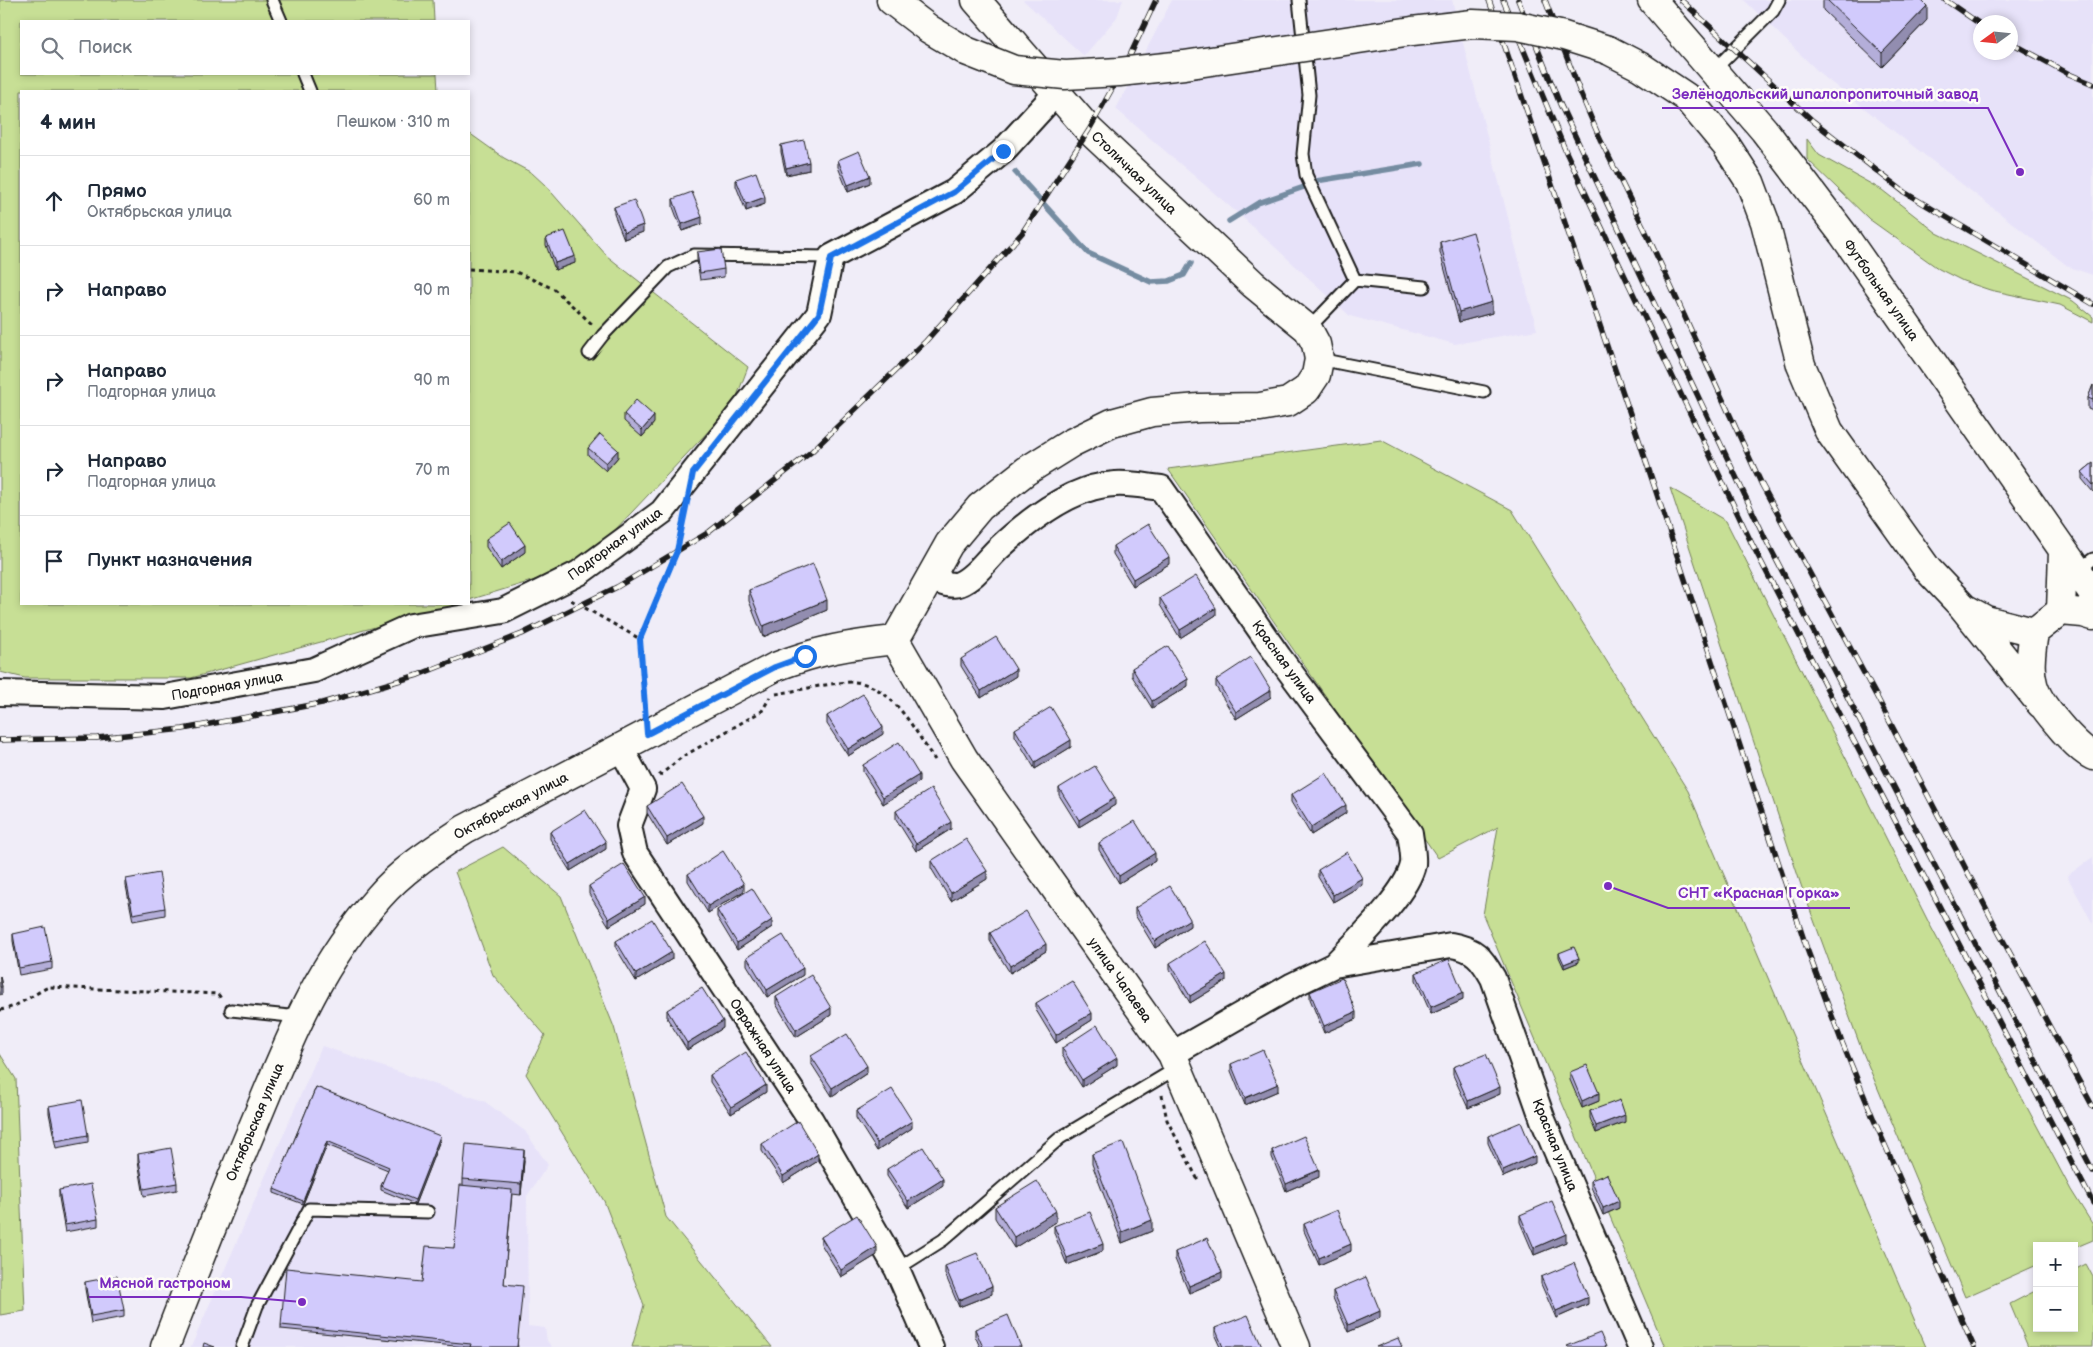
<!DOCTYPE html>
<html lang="ru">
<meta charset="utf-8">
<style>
:root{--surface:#fff;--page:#f6f6f7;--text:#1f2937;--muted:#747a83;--line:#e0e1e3}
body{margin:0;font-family:"Balsamiq Sans",sans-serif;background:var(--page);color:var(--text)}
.controls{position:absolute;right:15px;bottom:15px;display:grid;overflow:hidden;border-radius:0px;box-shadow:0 2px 8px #0003}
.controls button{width:45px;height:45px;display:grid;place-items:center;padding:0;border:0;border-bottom:1px solid var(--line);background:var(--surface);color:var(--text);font:25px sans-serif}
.compass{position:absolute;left:1973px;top:15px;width:45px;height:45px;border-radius:50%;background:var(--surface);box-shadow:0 2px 8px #0003;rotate:255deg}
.stop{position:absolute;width:15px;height:15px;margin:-11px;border:4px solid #1a73e8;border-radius:50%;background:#fff}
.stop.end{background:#1a73e8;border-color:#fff;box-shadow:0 1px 5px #0008}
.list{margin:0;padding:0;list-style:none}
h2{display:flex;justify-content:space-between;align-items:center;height:65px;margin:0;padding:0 20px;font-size:21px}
h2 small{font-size:16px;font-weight:400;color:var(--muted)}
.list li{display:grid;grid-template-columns:32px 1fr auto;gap:15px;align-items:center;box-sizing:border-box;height:90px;padding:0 20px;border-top:1px solid var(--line)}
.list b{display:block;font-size:19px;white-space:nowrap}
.list p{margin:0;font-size:16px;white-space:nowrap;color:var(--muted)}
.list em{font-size:16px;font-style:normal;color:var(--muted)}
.icon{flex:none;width:28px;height:28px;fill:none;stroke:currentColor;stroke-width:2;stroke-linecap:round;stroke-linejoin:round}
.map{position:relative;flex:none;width:2093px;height:1347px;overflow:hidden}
.search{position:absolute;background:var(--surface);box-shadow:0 2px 8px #0003;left:20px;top:20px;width:450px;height:55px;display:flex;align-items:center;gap:12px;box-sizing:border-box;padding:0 18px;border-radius:0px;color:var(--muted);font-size:19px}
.panel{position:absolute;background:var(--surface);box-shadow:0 2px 8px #0003;left:20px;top:90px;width:450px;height:515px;border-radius:0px}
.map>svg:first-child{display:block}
</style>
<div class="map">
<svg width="2093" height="1347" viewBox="0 0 2093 1347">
<rect width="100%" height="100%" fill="#f0edf8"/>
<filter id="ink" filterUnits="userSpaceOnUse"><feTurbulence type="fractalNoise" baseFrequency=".02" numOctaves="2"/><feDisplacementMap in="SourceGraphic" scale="10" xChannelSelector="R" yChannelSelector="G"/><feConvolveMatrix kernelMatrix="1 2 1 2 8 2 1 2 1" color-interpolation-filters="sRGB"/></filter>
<g filter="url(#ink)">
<path fill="#e7e2f9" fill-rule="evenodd" d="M1023,0H1123L1117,17L1084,56Z
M1172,0H1452L1537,330L1455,344L1350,316L1241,216L1116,109Z
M1744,0H2093V275L2069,267L1824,77ZM1980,22H2010V52H1980Z
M2093,857V924L2067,876Z
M322,1046L484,1101L525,1131L548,1165L527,1196L528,1326L545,1328L547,1341L552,1347H191Z"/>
<path fill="#c7df95" stroke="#727e58" d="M0,0H433L434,21H21V74H437L438,91H21V604H458L191,678H25L0,672Z
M469,133L504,158L532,173L545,185L607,256L748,367L734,404L581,566L469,600Z
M1807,139L1819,155L1882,190L1937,233L2073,301L2093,317V322L2060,305L1990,290L1963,281L1939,269L1869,219L1807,159Z
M1381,440L1512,510L1688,791L1926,1347H1665L1483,915L1498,827L1438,858L1168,469Z
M1670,488L1726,521L1930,925L2071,1190L2093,1225V1240L2074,1248V1246H2037V1265L1965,1297L1861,1048L1801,885Z
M503,847L561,896L614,1027L666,1217L772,1347H632L644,1305L604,1201L526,1074L545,1035L493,975L455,872Z
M0,1054L16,1079L25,1311L0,1315Z
M2086,1264L2093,1277V1347H2028L2010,1304L2037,1290V1328H2074V1270Z"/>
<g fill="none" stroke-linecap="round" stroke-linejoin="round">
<path stroke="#748ca1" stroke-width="5.5" d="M1015,172L1088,253L1151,282L1169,281L1184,275L1191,263
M1316,181L1422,164
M1229,221L1258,203L1304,187"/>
<defs>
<path id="service" d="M272,0L281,21
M1299,0L1309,95L1303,154L1306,175L1355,280L1424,287
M1713,71L1773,11L1779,0
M303,74L310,91
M1308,329L1355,280
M589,353L603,335L668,267L694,255L831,257
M1319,359L1484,392
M2077,571L2093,559
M231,1010L299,1017
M897,1269L943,1240L1060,1138L1177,1068
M242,1347L257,1306L309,1209L428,1212"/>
<path id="minor" d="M929,579C937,581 952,587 959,584C975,578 987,559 999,548C1029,520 1072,486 1115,484C1130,483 1145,486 1161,488L1279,657L1410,833C1411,842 1414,855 1413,864C1408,893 1355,943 1334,965
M0,693L165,697L314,670L411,626L503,611L579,573L662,512L819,314L831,257L954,192L1003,151L1056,93
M621,748L643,789L629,826L635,853L811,1120L897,1269L931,1347
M1172,1054L1293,985L1334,965L1451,945C1475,949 1481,957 1493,978L1543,1120L1640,1347"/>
<path id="tertiary" d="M1652,0L1764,130L1843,234L2093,593
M2061,611L2063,551
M895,640L949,544L980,507L1026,471L1071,443L1112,423L1152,412L1199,408L1260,407L1288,402L1306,390L1316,375L1319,359L1316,344L1308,329L1253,284L1089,130L976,0
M895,640L964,759L1172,1054L1296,1347
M165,1347C194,1272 224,1196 255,1122C290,1038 317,967 379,897C402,870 435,849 465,829L775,667C819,650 849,645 895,640"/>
<path id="primary" d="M891,0L929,29L966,51
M1608,50L1641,67L1686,97L1726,145L1750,182L1765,222L1801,365L1829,431L1928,570L1963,607L2041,704
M1966,609L1986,620L2034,632
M2093,616L2083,613L2061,611L2034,632C2026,683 2031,693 2064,731C2073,740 2081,750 2093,756"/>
</defs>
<use href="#service" stroke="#1c1c1c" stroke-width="15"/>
<use href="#minor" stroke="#1c1c1c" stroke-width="28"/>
<use href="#tertiary" stroke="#1c1c1c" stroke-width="31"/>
<use href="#primary" stroke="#1c1c1c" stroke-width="31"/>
<path stroke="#1c1c1c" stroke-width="3" stroke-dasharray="4 4" stroke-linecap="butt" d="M469,269L516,272L554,289L592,324
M571,600L640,639L645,709
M640,639L677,551L683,520
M776,694C795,691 839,681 855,682C894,686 915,732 935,760
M659,776L682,757L762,711L770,697
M0,1010C17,1008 33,994 49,987L218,994L222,1000
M1162,1095L1167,1120L1198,1180"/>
<use href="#service" stroke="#fdfcf7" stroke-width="11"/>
<use href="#minor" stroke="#fdfcf7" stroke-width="24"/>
<use href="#tertiary" stroke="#fdfcf7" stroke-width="28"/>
<use href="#primary" stroke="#fdfcf7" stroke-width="28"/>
<defs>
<path id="rail" d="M1489,0L1641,446L1807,949L1841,1040L1874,1120L1974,1347
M1503,0L1566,152L1752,544L2093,1203
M1518,0L1560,104L1765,538L2093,1171
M1545,0L1580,92L1600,139L1645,230L1762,485L1878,699L1998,931L2093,1107
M1681,0L1813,121L1904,192L2093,304
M1945,0L1980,24
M2010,42L2069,74L2093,84
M0,740L97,738L183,729L322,703L418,675L522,634L617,587L709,532L811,452L925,342L1022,233L1089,130L1127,62L1156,0"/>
</defs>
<use href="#rail" stroke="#1c1c1c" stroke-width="5.5"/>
<use href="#rail" stroke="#fdfcf7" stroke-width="4" stroke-dasharray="11" stroke-linecap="butt"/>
<defs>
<path id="primary-bridge" d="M966,51L1014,70L1065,75L1119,72L1184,65L1412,31L1473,24L1518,26L1564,36L1608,50"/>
</defs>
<use href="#primary-bridge" stroke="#1c1c1c" stroke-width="31" stroke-linecap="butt"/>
<use href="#primary-bridge" stroke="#fdfcf7" stroke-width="28"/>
</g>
<path fill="#b4aed9" stroke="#1c1c1c" d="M1823,0H1921L1927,20L1882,67L1823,10Z
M781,145L809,170L786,175L781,152Z
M838,160L870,183L848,192L838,167Z
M736,179L765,204L746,211L736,186Z
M673,199L702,224L682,231L673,207Z
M614,207L643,232L624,239L614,214Z
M546,238L575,263L555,270L546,245Z
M1440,242L1492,313L1459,322L1440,252Z
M697,252L724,269V277L700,280L697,260Z
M2093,385V411L2088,409V398Z
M624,414L654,423L642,437L624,421Z
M588,448L618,457L606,471L588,455Z
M2093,463V492L2082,479V472Z
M486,539L525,552L501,569L486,547Z
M1113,546L1169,564L1133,586L1113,554Z
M749,590L827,610L763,637L749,601Z
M1160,598L1216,615L1180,638L1160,605Z
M961,659L1016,676L981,698L961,666Z
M1132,668L1188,686L1152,708L1132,676Z
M1216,680L1271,697L1236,719L1216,687Z
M827,716L883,734L848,756L827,724Z
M1015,729L1071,747L1035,769L1015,736Z
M863,765L919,782L883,804L863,772Z
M1059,788L1115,805L1079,827L1059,795Z
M1291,795L1346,813L1311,835L1291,802Z
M647,806L703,823L667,845L647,813Z
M896,811L951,829L916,851L896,819Z
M550,832L606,849L570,871L550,839Z
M1099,843L1155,861L1119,883L1099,850Z
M931,861L987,879L951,901L931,868Z
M1318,870L1362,885L1333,902L1318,877Z
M688,874L744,891L708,913L688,881Z
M126,879L165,908V915L133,921L126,886Z
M589,886L645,904L609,926L589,894Z
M1135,908L1190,926L1155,948L1135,915Z
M717,910L772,927L737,950L717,917Z
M990,933L1046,951L1010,973L990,941Z
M13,934L52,962V969L19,975L13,941Z
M616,941L672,959L636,981L616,948Z
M1559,953L1579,962L1564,968L1559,957Z
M747,957L803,975L767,997L747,965Z
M1170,963L1226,981L1190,1003L1170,970Z
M1416,973L1463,1000L1431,1014L1416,980Z
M0,976L2,987V994L0,995Z
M1310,992L1356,1019L1324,1033L1310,999Z
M776,997L831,1015L796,1037L776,1004Z
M1036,1003L1092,1020L1056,1043L1036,1010Z
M667,1010L723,1028L687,1050L667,1018Z
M1062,1048L1117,1065L1082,1087L1062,1055Z
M811,1056L867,1073L832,1096L811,1063Z
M1231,1064L1278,1091L1245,1105L1231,1071Z
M1453,1067L1500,1094L1468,1108L1453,1075Z
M1570,1072L1599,1101L1582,1108L1570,1080Z
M710,1075L766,1092L731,1114L710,1082Z
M316,1087L440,1140L415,1204L381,1190V1186L388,1170L327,1145L303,1204L274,1193V1189Z
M49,1106L88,1135V1142L56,1148L49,1113Z
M856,1111L912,1128L877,1151L856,1118Z
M1590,1111L1625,1122L1596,1133L1590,1118Z
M1488,1136L1535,1163L1503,1177L1488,1143Z
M762,1144L818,1161L783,1183L762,1151Z
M1272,1150L1319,1177L1286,1191L1272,1157Z
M138,1154L177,1183V1190L144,1196L138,1161Z
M1092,1154L1152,1231L1122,1243L1092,1164Z
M524,1161L521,1195L512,1194L504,1284L518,1347H465L281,1329V1325L422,1282L454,1248L463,1186V1179Z
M887,1169L943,1186L908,1208L887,1176Z
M1591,1180L1619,1208L1603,1215L1591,1187Z
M59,1190L98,1219V1226L65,1232L59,1198Z
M995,1207L1056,1222L1014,1248L995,1218Z
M1520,1215L1566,1242L1534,1255L1520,1222Z
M1304,1224L1351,1251L1319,1265L1304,1231Z
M1054,1226L1103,1251L1067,1265L1054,1233Z
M821,1237L877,1255L841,1277L821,1244Z
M1175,1252L1222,1279L1189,1293L1175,1259Z
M945,1266L992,1294L959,1307L945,1274Z
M1541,1277L1588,1304L1556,1318L1541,1284Z
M85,1282L124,1310V1317L91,1323L85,1289Z
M1333,1291L1380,1318L1348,1332L1333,1298Z
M1215,1328L1262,1347H1220L1215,1336Z
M975,1329L1021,1347H980L975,1336Z"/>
<path fill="#928db0" stroke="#1c1c1c" d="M1927,6V20L1882,67V53Z
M809,162V170L786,175V168Z
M870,176V183L848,192V185Z
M765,197V204L746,211V204Z
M702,217V224L682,231V224Z
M643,225V232L624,239V232Z
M575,256V263L555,270V263Z
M1492,302V313L1459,322V312Z
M654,416V423L642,437V430Z
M618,450V457L606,471V463Z
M525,545V552L501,569V562Z
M1169,557V564L1133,586V579Z
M827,600V610L763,637V626Z
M1216,608V615L1180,638V630Z
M1016,669V676L981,698V691Z
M1188,679V686L1152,708V701Z
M1271,690V697L1236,719V712Z
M883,727V734L848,756V749Z
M1071,740V747L1035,769V762Z
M919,775V782L883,804V797Z
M1115,798V805L1079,827V820Z
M1346,805V813L1311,835V827Z
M703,816V823L667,845V838Z
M951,822V829L916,851V844Z
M606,842V849L570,871V864Z
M1155,853V861L1119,883V876Z
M987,871V879L951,901V893Z
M1362,878V885L1333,902V895Z
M744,884V891L708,913V906Z
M645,897V904L609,926V919Z
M1190,919V926L1155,948V941Z
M772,920V927L737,950V943Z
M1046,944V951L1010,973V966Z
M672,952V959L636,981V974Z
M1579,958V962L1564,968V964Z
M803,968V975L767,997V990Z
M1226,974V981L1190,1003V996Z
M1463,993V1000L1431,1014V1007Z
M831,1008V1015L796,1037V1030Z
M1356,1012V1019L1324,1033V1026Z
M1092,1013V1020L1056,1043V1035Z
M723,1021V1028L687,1050V1043Z
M1117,1058V1065L1082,1087V1080Z
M867,1066V1073L832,1096V1088Z
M1278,1084V1091L1245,1105V1098Z
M766,1085V1092L731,1114V1107Z
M1500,1087V1094L1468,1108V1101Z
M1599,1093V1101L1582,1108V1101Z
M1625,1115V1122L1596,1133V1126Z
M912,1121V1128L877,1151V1143Z
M440,1136V1140L415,1204V1200Z
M327,1141V1145L303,1204V1201Z
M524,1150V1161L521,1195V1184Z
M818,1154V1161L783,1183V1176Z
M1535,1156V1163L1503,1177V1170Z
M1319,1170V1177L1286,1191V1184Z
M943,1179V1186L908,1208V1201Z
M1619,1201V1208L1603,1215V1208Z
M1056,1211V1222L1014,1248V1237Z
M1152,1220V1231L1122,1243V1232Z
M1566,1234V1242L1534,1255V1248Z
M1103,1244V1251L1067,1265V1258Z
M1351,1244V1251L1319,1265V1258Z
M877,1247V1255L841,1277V1270Z
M1222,1272V1279L1189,1293V1286Z
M992,1286V1294L959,1307V1300Z
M1588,1297V1304L1556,1318V1311Z
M1380,1311V1318L1348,1332V1325Z"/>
<path fill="#d1cafc" stroke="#1c1c1c" d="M1827,0H1921L1927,6L1882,53Z
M804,140L809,162L786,168L781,145Z
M859,151L870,176L848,185L838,160Z
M756,172L765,197L746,204L736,179Z
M692,192L702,217L682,224L673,199Z
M634,200L643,225L624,232L614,207Z
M565,231L575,256L555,263L546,238Z
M1473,232L1492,302L1459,312L1440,242Z
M721,249L724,269L700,273L697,252Z
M2093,385V400L2088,398Z
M636,400L654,416L642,430L624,414Z
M600,434L618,450L606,463L588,448Z
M2093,463V485L2082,472Z
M510,523L525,545L501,562L486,539Z
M1148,524L1169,557L1133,579L1113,546Z
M813,564L827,600L763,626L749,590Z
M1196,576L1216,608L1180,630L1160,598Z
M996,637L1016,669L981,691L961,659Z
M1168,646L1188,679L1152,701L1132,668Z
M1251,657L1271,690L1236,712L1216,680Z
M863,694L883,727L848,749L827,716Z
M1051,707L1071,740L1035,762L1015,729Z
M899,742L919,775L883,797L863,765Z
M1095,766L1115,798L1079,820L1059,788Z
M1326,773L1346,805L1311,827L1291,795Z
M682,784L703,816L667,838L647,806Z
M931,789L951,822L916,844L896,811Z
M585,810L606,842L570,864L550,832Z
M1135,821L1155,853L1119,876L1099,843Z
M966,839L987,871L951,893L931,861Z
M723,851L744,884L708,906L688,874Z
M1347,852L1362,878L1333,895L1318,870Z
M624,864L645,897L609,919L589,886Z
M159,873L165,908L133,914L126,879Z
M1170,886L1190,919L1155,941L1135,908Z
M752,888L772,920L737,943L717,910Z
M1026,911L1046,944L1010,966L990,933Z
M652,919L672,952L636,974L616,941Z
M45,927L52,962L19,968L13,934Z
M783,935L803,968L767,990L747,957Z
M1205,941L1226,974L1190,996L1170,963Z
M1574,947L1579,958L1564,964L1559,953Z
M1449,959L1463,993L1431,1007L1416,973Z
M811,975L831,1008L796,1030L776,997Z
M0,976L2,987H0Z
M1342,978L1356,1012L1324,1026L1310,992Z
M1072,981L1092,1013L1056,1035L1036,1003Z
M702,988L723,1021L687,1043L667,1010Z
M1097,1025L1117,1058L1082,1080L1062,1048Z
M847,1034L867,1066L832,1088L811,1056Z
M1263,1050L1278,1084L1245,1098L1231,1064Z
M746,1052L766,1085L731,1107L710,1075Z
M1486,1054L1500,1087L1468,1101L1453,1067Z
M1587,1065L1599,1093L1582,1101L1570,1072Z
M316,1087L440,1136L415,1200L381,1186L389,1167L327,1141L303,1201L274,1189Z
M892,1089L912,1121L877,1143L856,1111Z
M82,1100L88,1135L56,1141L49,1106Z
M1620,1100L1625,1115L1596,1126L1590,1111Z
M798,1121L818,1154L783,1176L762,1144Z
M1521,1122L1535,1156L1503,1170L1488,1136Z
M1304,1136L1319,1170L1286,1184L1272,1150Z
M1123,1142L1152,1220L1122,1232L1092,1154Z
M466,1144L524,1150L521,1184L463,1179Z
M923,1147L943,1179L908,1201L887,1169Z
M171,1148L177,1183L144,1189L138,1154Z
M1607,1174L1619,1201L1603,1208L1591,1180Z
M1037,1181L1056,1211L1014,1237L995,1207Z
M91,1184L98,1219L65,1225L59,1190Z
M460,1185L512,1190L504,1284L523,1286L517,1347H470L471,1344L281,1325L286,1268L422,1282L426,1246L454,1248Z
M1552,1201L1566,1234L1534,1248L1520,1215Z
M1337,1210L1351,1244L1319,1258L1304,1224Z
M1090,1212L1103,1244L1067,1258L1054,1226Z
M857,1215L877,1247L841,1270L821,1237Z
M1207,1238L1222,1272L1189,1286L1175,1252Z
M977,1253L992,1286L959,1300L945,1266Z
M1574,1263L1588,1297L1556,1311L1541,1277Z
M117,1276L124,1310L91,1316L85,1282Z
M1366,1277L1380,1311L1348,1325L1333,1291Z
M1008,1315L1021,1347H983L975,1329Z
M1248,1315L1262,1347H1223L1215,1328Z
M1600,1333L1606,1347H1568L1567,1346Z
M1398,1338L1402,1347H1376Z
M204,1343L215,1347H203Z"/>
</g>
<g fill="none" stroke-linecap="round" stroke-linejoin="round" filter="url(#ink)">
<path stroke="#1a73e8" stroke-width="6" d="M805,656L775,667L647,734L640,639L677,551L693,473L819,314L831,258L954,192L1003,151"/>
</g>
<g text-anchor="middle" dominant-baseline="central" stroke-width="5" stroke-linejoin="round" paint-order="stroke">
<g font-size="14" fill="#1c1c1c" stroke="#fdfcf7">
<text transform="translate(1134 173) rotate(44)">Столичная улица</text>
<text transform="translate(1881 290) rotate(55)">Футбольная улица</text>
<text transform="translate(615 544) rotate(-36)">Подгорная улица</text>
<text transform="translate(1284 662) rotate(54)">Красная улица</text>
<text transform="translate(227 686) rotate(-10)">Подгорная улица</text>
<text transform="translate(511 806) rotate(-28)">Октябрьская улица</text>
<text transform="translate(1120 980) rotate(55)">улица Чапаева</text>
<text transform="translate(763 1046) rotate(57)">Овражная улица</text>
<text transform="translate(255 1122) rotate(-67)">Октябрьская улица</text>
<text transform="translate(1555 1145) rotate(68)">Красная улица</text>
</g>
</g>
<path fill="none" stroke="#7b2cbf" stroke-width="2" d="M2020 172L1988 108H1662M1608 886L1668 908H1850M302 1302L241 1297H89"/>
<g fill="#7b2cbf" stroke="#fdfcf7" stroke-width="2">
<circle cx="2020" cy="172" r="5"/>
<circle cx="1608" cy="886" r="5"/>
<circle cx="302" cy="1302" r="5"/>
</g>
<g font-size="15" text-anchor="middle" font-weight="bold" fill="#7b2cbf" stroke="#fdfcf7" stroke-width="5" stroke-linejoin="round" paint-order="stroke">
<text x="1825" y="99">Зелёнодольский шпалопропиточный завод</text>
<text x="1759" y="898">СНТ «Красная Горка»</text>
<text x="165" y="1288">Мясной гастроном</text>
</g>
</svg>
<div class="controls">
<button>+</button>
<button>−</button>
</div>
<svg class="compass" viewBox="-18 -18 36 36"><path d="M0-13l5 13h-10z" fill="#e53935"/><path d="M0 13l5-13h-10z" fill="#747a83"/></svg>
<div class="stop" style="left:805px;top:656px"></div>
<div class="stop end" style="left:1003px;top:151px"></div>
<div class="search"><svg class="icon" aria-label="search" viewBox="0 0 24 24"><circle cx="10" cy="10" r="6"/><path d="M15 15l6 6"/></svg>Поиск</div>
<section class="panel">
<h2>4 мин<small>Пешком · 310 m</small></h2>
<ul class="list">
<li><svg class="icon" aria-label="ahead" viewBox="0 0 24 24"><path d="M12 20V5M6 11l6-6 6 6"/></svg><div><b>Прямо</b><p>Октябрьская улица</p></div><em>60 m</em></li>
<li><svg class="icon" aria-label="right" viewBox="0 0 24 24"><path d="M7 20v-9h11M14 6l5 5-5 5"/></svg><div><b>Направо</b></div><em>90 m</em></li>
<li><svg class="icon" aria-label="right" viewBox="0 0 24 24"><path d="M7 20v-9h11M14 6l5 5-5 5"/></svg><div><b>Направо</b><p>Подгорная улица</p></div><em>90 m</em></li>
<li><svg class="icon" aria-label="right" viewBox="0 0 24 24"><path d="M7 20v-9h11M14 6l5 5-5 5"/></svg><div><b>Направо</b><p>Подгорная улица</p></div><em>70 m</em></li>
<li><svg class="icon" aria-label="arrive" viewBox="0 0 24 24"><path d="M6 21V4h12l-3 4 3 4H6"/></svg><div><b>Пункт назначения</b></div></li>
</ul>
</section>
</div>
